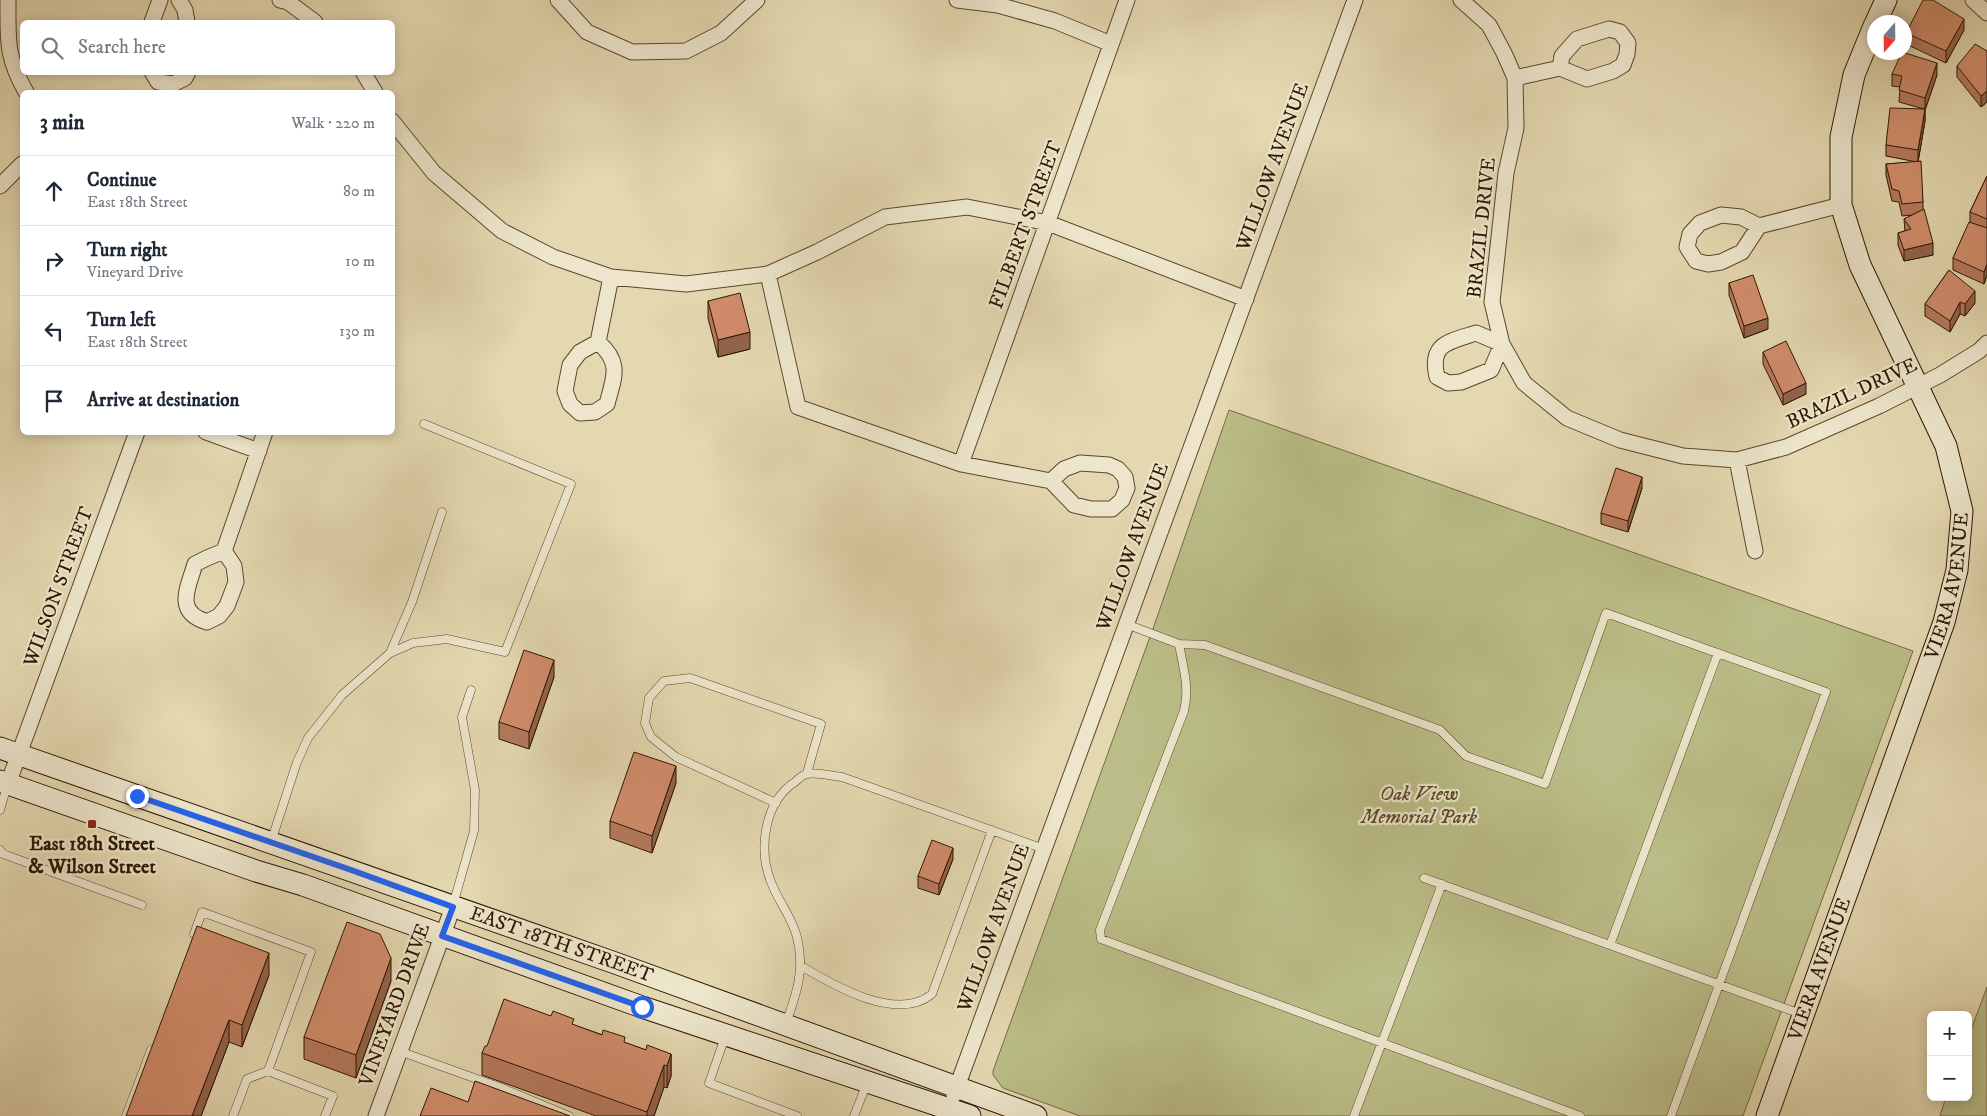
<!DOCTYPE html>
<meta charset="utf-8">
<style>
:root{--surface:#fff;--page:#f6f6f7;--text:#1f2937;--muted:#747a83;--line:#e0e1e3}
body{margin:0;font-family:"IM FELL DW Pica",serif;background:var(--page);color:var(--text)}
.controls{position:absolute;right:15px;bottom:15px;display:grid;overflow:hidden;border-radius:8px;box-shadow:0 2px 12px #0003}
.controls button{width:45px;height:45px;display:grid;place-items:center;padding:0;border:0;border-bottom:1px solid var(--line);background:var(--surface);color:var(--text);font:25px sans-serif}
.compass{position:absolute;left:1867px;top:15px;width:45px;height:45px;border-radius:50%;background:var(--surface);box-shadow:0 2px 12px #0003;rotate:200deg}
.stop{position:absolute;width:15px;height:15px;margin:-11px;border:4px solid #2563eb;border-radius:50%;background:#fff}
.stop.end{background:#2563eb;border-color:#fff;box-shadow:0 1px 5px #0008}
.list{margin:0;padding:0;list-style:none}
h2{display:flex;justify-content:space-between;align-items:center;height:65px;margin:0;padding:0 20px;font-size:21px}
h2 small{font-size:16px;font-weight:400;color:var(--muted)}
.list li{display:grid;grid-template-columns:32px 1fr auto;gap:15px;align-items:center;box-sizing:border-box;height:70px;padding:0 20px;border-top:1px solid var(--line)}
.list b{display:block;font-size:19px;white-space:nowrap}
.list p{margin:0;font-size:16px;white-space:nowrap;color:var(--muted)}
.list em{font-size:16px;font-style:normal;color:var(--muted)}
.icon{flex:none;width:28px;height:28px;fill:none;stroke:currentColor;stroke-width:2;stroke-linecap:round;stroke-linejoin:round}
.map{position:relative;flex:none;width:1987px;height:1116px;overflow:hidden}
.search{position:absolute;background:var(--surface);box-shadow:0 2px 12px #0003;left:20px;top:20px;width:375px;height:55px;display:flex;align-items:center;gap:12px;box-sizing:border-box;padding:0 18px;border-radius:8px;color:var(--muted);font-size:19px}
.panel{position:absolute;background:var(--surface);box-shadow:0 2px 12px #0003;left:20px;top:90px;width:375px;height:345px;border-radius:8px}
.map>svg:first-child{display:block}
</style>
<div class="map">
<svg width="1987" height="1116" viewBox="0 0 1987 1116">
<rect width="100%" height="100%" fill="#e4d8b0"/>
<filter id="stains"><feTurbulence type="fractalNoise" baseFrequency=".004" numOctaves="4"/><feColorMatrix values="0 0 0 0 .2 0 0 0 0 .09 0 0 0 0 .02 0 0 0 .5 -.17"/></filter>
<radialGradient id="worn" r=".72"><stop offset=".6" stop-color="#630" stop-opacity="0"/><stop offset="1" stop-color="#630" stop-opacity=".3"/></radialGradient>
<path fill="#babd87" stroke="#746a44" d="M1229,410L1913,651L1743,1116H1080L1003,1088L993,1075V1071L1155,623Z
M1987,987V1116H1940L1946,1097H1968V1038Z"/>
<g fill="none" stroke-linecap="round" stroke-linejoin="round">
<defs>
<path id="lane" d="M1126,624L1179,644L1205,645L1440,730L1466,756L1545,784L1606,613L1826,692L1671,1116
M1179,644C1183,667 1190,688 1184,711L1100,930L1101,939L1580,1116
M390,653L412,602L442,512
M776,803L676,757L651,737L645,723L649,698L664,681L690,678L821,724L807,773
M0,810L7,786
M271,842L297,762L308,738L342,695L390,653L413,643L447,639L505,652L571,484L424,424
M0,850L3,854L142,905
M1424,878L1801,1014
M453,905L474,831L475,790L462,717L471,690
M194,934L202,912L311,952L268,1071
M1610,945L1718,653
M801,966C833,985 897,1023 932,994L992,830
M786,1023C797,993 805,969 797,937C792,917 778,901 771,882C758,849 764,802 795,782C798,779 803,774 808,774C815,772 833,776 842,777L1044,849
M725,1037L709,1083L797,1116
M399,1051L502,1088L569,1116
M126,1116L151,1050
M233,1116L247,1079L268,1071L333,1096L325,1116
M854,1116L867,1083
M1354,1116L1442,884"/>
<path id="street" d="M8,0C8,40 6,57 26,92
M179,0L185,10L187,22
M280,0L288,2L315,22
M558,0L587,32L632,52L686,51L721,33L757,0
M957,0L998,5L1055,21L1111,44
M1461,0L1489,25L1504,53L1515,78L1516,128L1506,173L1492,302L1502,344L1524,383L1567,418L1620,440L1683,456L1737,460L1786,447L1879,406L1940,375L1979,351L1987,343
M1973,0L1987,13
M152,22L160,0
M152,72L158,82L173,84L185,78L188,72
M363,72L375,92
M1515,78L1560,68L1587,79L1613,71L1623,65L1627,54L1628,43L1620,32L1609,29L1577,39L1562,56L1560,68
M392,121L434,173L502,231L553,257L611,277L686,284L768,274L817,252L885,217L967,207L1048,223L1246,299
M0,186L22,164
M1759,226L1742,252L1721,262L1708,264L1696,261L1687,247L1690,234L1700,223L1721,215L1741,217L1759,226L1841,205
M768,274L798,407L961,464L1051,481L1074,505L1091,509H1112L1122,500L1127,488L1125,477L1118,469L1109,465L1080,463L1064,469L1051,481
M1476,333L1502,344L1491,370L1461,382L1448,383L1437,377C1429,343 1449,342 1476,333Z
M598,342C622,363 614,377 607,404L595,412L580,413L570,404L565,391L570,365L580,352Z
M598,342L611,277
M206,432L259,451
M1737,460L1755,551
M961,464L1127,0
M224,551L234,566L236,582L227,606L219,616L207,622C174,612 188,588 195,564L207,558Z
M224,551L265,432
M8,784L137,432
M954,1095L1355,0
M376,1116L453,907"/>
<g id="secondary">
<path d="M1876,22L1886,0"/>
<path id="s1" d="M0,748L618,964L1036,1116"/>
<path d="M0,781L256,871L303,885L642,1007L970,1116"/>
<path id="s2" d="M1767,1116L1944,622L1957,570L1962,511L1946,446L1860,265L1841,205V137L1854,75L1874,26"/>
</g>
</defs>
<use href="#lane" stroke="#5b462c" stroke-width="9"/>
<use href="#street" stroke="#5b462c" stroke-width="17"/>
<use href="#secondary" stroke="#2d1600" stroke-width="23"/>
<use href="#lane" stroke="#ede6cc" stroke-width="8"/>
<use href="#street" stroke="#ede6cc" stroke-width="15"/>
<use href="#secondary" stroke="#ede6cc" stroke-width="21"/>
</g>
<path fill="#b5795d" stroke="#2d1600" d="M1964,30L1946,63L1906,44V33Z
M1987,51V102L1981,107L1957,77V66Z
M1892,74L1937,75L1925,110V121L1918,162L1923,202V209L1933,255L1904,261L1898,245V233L1905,231L1904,219L1913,215L1902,216L1899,202L1892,201L1886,175V164L1917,162L1886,156V145L1924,109L1899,102L1900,87L1892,86Z
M1987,176V275L1984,284L1953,270V258L1970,222V212Z
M1949,270L1975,303L1965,316L1960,314L1950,332L1925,316V304Z
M1729,283L1768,329L1744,338L1729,295Z
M708,301L750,349L718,357L708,318Z
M1763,352L1806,394L1783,405L1763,364Z
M1642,488L1628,532L1601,524V513Z
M554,677L529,749L499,739V722Z
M676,783L652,853L610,838V821Z
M953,859L939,895L918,888V876Z
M269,975L242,1047L229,1042L201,1116H126Z
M391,981L356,1078L304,1059V1037Z
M574,1025L646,1050L671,1054V1076L667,1088L664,1087L654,1116H596L482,1075V1053L487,1046Z"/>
<path fill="#93634c" stroke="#2d1600" d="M1964,19V30L1946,63V51Z
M1937,63V75L1925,110V121L1918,162V150L1925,109V98Z
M1987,91V102L1981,107V96Z
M1933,243V255L1904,261V250Z
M1987,264V275L1984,284V272Z
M1975,291V303L1965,316V304Z
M1960,302V314L1950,332V321Z
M1768,318V329L1744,338V326Z
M750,332V349L718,357V340Z
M1806,383V394L1783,405V394Z
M1642,477V488L1628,532V521Z
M554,660V677L529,749V732Z
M676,766V783L652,853V836Z
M953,848V859L939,895V884Z
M269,953V975L242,1047V1025Z
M391,958V981L356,1078V1055Z
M229,1020V1042L201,1116H192Z
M671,1054V1076L667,1088V1066Z
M664,1065V1087L654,1116H647V1112Z"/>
<path fill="#d28d6c" stroke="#2d1600" d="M1923,0H1933L1964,19L1946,51L1906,33Z
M1975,44L1987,51V91L1981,96L1957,66Z
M1902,52L1937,63L1925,98L1899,90L1902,76L1892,74Z
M1890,108L1925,109L1918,150L1886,145Z
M1921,161L1923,202L1902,204L1899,191L1892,189L1886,164Z
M1987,176V219L1970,212Z
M1924,209L1933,243L1904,250L1898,233L1911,229L1904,219Z
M1969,222L1987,228V264L1984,272L1953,258Z
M1949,270L1975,291L1965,304L1960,302L1950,321L1925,304Z
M1753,275L1768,318L1744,326L1729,283Z
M740,293L750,332L718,340L708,301Z
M1786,341L1806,383L1783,394L1763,352Z
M1616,468L1642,477L1628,521L1601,513Z
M524,650L554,660L529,732L499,722Z
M634,752L676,766L652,836L610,821Z
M932,840L953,848L939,884L918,876Z
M347,922L380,934L391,958L356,1055L304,1037Z
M197,926L269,953L242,1025L229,1020L192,1116H126Z
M504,999L551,1016L553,1011L574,1019L572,1024L602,1035L603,1030L625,1037L624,1042L646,1050L647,1045L671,1054L667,1066L664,1065L647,1112L482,1053L485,1046H487Z
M475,1081L570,1116H420L431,1088L468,1102Z"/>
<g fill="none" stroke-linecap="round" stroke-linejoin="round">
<path stroke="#2563eb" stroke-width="6" d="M137,796L354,871L453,907L442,936L642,1007"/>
</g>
<rect fill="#8f2418" stroke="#ede6cc" stroke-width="2" x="87" y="819" width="10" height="10" rx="2.5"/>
<g text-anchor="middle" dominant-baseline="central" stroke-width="4.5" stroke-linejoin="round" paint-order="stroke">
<g font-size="20" fill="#2d1600" stroke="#ede6cc">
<text transform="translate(1273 167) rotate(-70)">WILLOW AVENUE</text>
<text transform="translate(1026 225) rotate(-70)">FILBERT STREET</text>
<text transform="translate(1482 228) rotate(-84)">BRAZIL DRIVE</text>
<text transform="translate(1852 394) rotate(-25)">BRAZIL DRIVE</text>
<text transform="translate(1133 547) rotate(-70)">WILLOW AVENUE</text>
<text stroke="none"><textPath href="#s2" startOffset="561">VIERA AVENUE</textPath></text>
<text transform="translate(59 587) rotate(-70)">WILSON STREET</text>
<text transform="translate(994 928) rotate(-70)">WILLOW AVENUE</text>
<text stroke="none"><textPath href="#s1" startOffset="595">EAST 18TH STREET</textPath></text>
<text stroke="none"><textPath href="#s2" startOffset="156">VIERA AVENUE</textPath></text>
<text transform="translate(395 1005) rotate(-70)">VINEYARD DRIVE</text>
</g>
<g font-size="20" font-style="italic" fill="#574828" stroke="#ede6cc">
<text x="1419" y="794">Oak View<tspan x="1419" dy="23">Memorial Park</tspan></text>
</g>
<g font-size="20" font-weight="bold" fill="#2d1600" stroke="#ede6cc">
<text x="92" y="844">East 18th Street<tspan x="92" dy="23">&amp; Wilson Street</tspan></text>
</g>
</g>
<rect width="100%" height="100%" filter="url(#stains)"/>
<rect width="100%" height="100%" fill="url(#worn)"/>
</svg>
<div class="controls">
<button>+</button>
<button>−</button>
</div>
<svg class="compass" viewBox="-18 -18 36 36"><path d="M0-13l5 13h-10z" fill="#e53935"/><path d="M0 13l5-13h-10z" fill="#747a83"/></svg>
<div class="stop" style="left:642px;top:1007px"></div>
<div class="stop end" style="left:137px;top:796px"></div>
<div class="search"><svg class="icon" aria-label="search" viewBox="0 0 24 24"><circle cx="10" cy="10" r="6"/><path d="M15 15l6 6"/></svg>Search here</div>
<section class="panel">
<h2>3 min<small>Walk · 220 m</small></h2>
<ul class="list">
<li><svg class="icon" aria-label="ahead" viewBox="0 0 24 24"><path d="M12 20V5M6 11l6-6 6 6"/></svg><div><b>Continue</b><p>East 18th Street</p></div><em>80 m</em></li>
<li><svg class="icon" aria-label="right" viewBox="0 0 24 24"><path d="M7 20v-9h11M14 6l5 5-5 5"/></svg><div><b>Turn right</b><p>Vineyard Drive</p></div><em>10 m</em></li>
<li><svg class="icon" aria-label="left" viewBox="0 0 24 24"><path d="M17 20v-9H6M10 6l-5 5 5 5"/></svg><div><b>Turn left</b><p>East 18th Street</p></div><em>130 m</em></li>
<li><svg class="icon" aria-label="arrive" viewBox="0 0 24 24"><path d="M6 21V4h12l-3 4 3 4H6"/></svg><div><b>Arrive at destination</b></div></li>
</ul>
</section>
</div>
